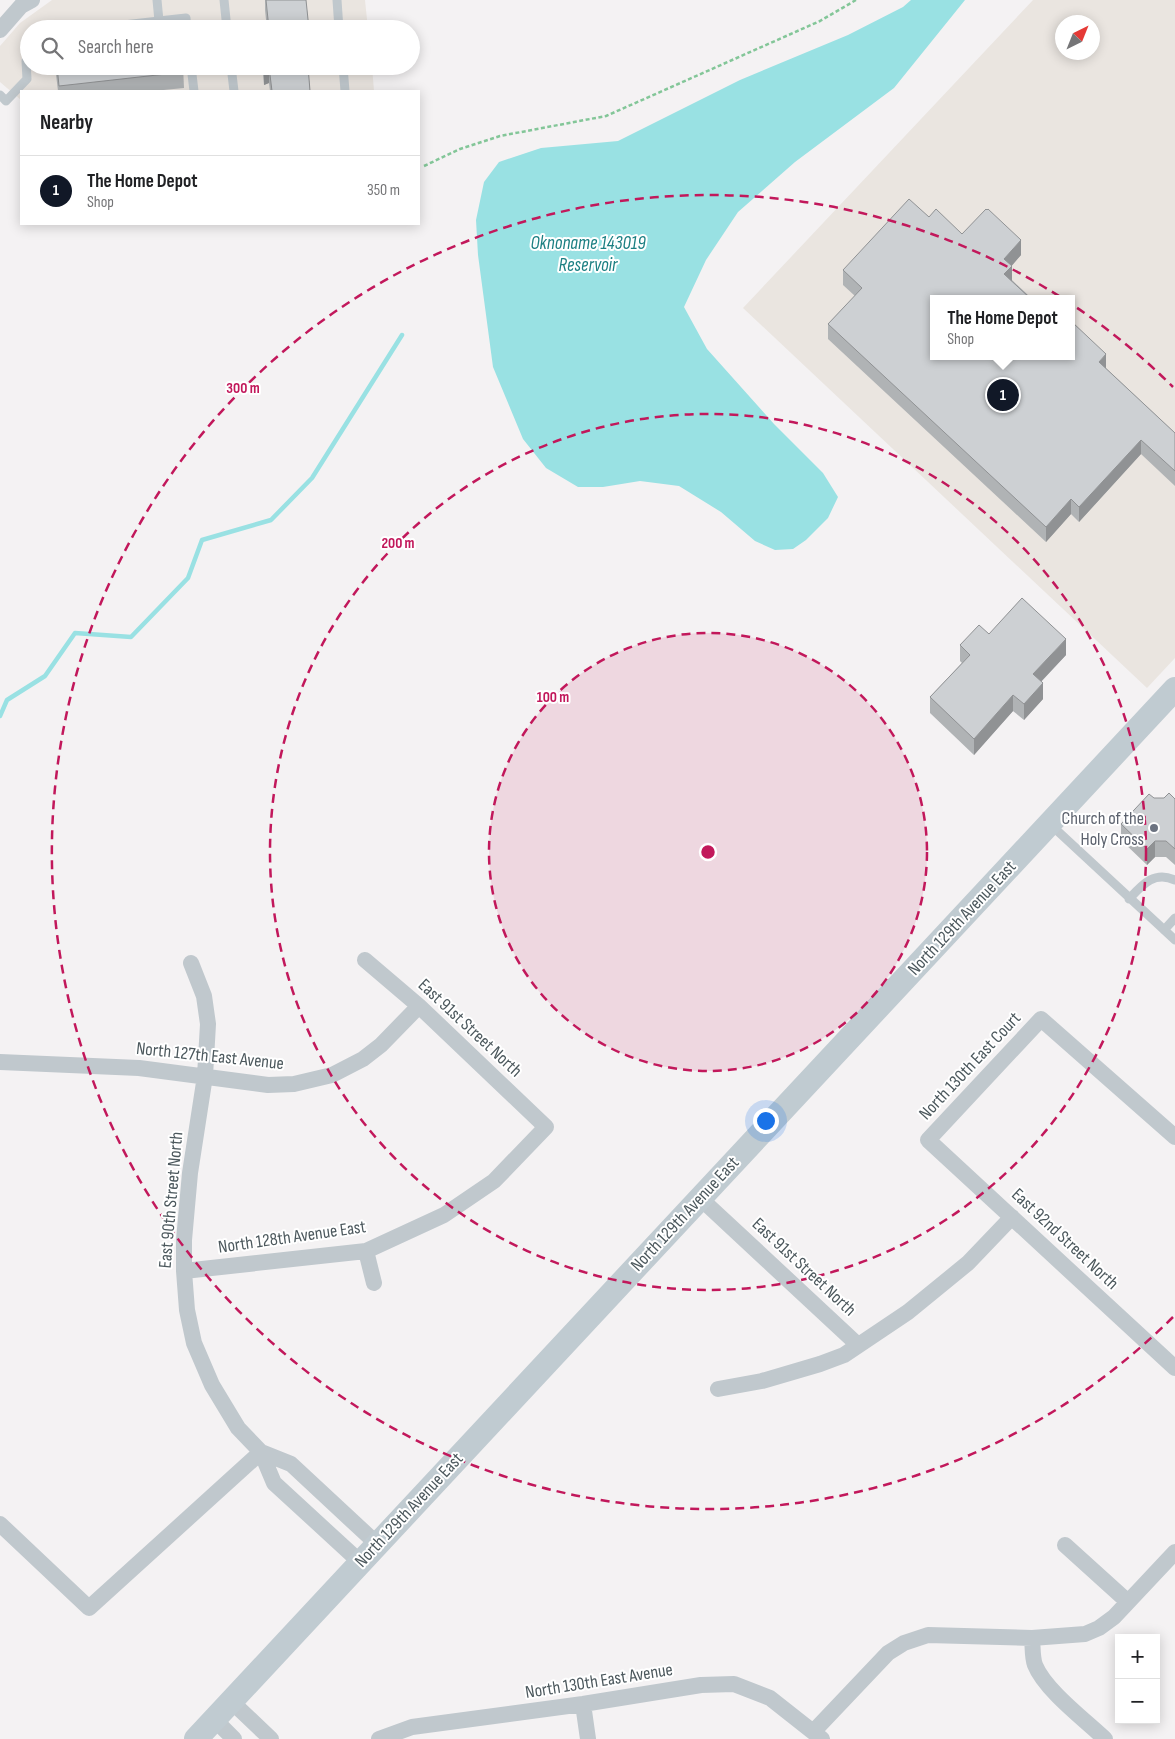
<!DOCTYPE html>
<meta charset="utf-8">
<style>
:root{--surface:#fff;--page:#f6f6f6;--text:#202124;--muted:#757577;--line:#e0e0e0;--accent:#111827}
body{margin:0;font-family:"Sofia Sans Condensed",sans-serif;background:var(--page);color:var(--text)}
.controls{position:absolute;right:15px;bottom:15px;display:grid;overflow:hidden;border-radius:0px;box-shadow:0 2px 12px #0003}
.controls button{width:45px;height:45px;display:grid;place-items:center;padding:0;border:0;border-bottom:1px solid var(--line);background:var(--surface);color:var(--text);font:25px sans-serif}
.compass{position:absolute;left:1055px;top:15px;width:45px;height:45px;border-radius:50%;background:var(--surface);box-shadow:0 2px 12px #0003;rotate:43deg}
.you{position:absolute;left:765px;top:1120px;width:18px;height:18px;margin:-12px;border:4px solid #fff;border-radius:50%;background:#1a73e8;box-shadow:0 0 0 8px #1a73e833}
.badge{display:grid;place-items:center;width:32px;height:32px;border-radius:50%;background:var(--accent);color:#fff;font-size:16px;font-weight:700}
.pin{position:absolute;translate:-50% -50%;border:2px solid #fff;box-shadow:0 1px 5px #0006}
.popup{position:absolute;left:930px;top:295px;width:145px;height:65px;box-sizing:border-box;display:grid;place-content:center;border-radius:0px;background:var(--surface);filter:drop-shadow(0 1px 4px #0005);font-size:16px;white-space:nowrap;color:var(--muted)}
.popup b{font-size:19px;color:var(--text)}
.popup::after{content:'';position:absolute;left:50%;top:100%;margin-left:-10px;border:10px solid transparent;border-top-color:var(--surface)}
.list{margin:0;padding:0;list-style:none}
h2{display:flex;justify-content:space-between;align-items:center;height:65px;margin:0;padding:0 20px;font-size:21px}
h2 small{font-size:16px;font-weight:400;color:var(--muted)}
.list li{display:grid;grid-template-columns:32px 1fr auto;gap:15px;align-items:center;box-sizing:border-box;height:70px;padding:0 20px;border-top:1px solid var(--line)}
.list b{display:block;font-size:19px;white-space:nowrap}
.list p{margin:0;font-size:16px;white-space:nowrap;color:var(--muted)}
.list em{font-size:16px;font-style:normal;color:var(--muted)}
.icon{flex:none;width:28px;height:28px;fill:none;stroke:currentColor;stroke-width:2;stroke-linecap:round;stroke-linejoin:round}
.map{position:relative;flex:none;width:1175px;height:1739px;overflow:hidden}
.search{position:absolute;background:var(--surface);box-shadow:0 2px 12px #0003;left:20px;top:20px;width:400px;height:55px;display:flex;align-items:center;gap:12px;box-sizing:border-box;padding:0 18px;border-radius:28px;color:var(--muted);font-size:19px}
.panel{position:absolute;background:var(--surface);box-shadow:0 2px 12px #0003;left:20px;top:90px;width:400px;height:135px;border-radius:0px}
.map>svg:first-child{display:block}
</style>
<div class="map">
<svg width="1175" height="1739" viewBox="0 0 1175 1739">
<rect width="100%" height="100%" fill="#f4f2f3"/>
<path fill="#eae5e0" fill-rule="evenodd" d="M52,0H365L368,29H29V66H372L374,91H21V100L0,82V46L20,23Z
M1033,0H1175V658L1147,688L743,308ZM1062,22H1092V52H1062ZM934,299H1072V356H934Z"/>
<path fill="#99e1e3" d="M911,0H965L894,88L795,162L738,212L706,260L684,307L707,349L774,424L823,473L838,497L828,518L806,540L793,549L775,550L755,541L721,512L679,486L640,481L603,487H578L546,468L523,439L493,367L478,255L476,220L484,182L499,162L541,148L618,141L740,80L848,35L903,7Z"/>
<g fill="none" stroke-linecap="round" stroke-linejoin="round">
<path stroke="#99e1e3" stroke-width="4.5" d="M0,716L7,700L45,676L75,633L131,637L188,578L202,540L271,520L312,478L402,335"/>
<path stroke="#83c698" stroke-width="2.5" stroke-dasharray="4 2.5" stroke-linecap="butt" d="M424,166L460,149L500,136L606,116L820,21L856,0"/>
<path stroke="#c0c8cd" stroke-width="9" d="M224,0L227,29
M337,0L339,29
M159,21L186,18L187,29
M106,27L159,21L157,0
M191,66L194,91
M231,66L234,91
M343,66L345,91
M0,95L6,101L27,79L26,61L29,58
M1050,824L1175,940
M1129,899C1143,884 1154,871 1175,880
M1164,930L1175,918"/>
<path stroke="#c0c8cd" stroke-width="16" d="M0,30L21,6L32,0
M191,963L204,996L208,1024L205,1076L190,1173L184,1240V1271L187,1310L194,1343L212,1385L238,1428L261,1452L274,1483L360,1562
M0,1062L139,1068L268,1085L294,1084L332,1075L363,1059L381,1045L419,1006
M1175,1137L1041,1019L928,1140L1175,1368
M700,1198L858,1345
M366,1251L374,1283
M184,1271L366,1251L444,1215L494,1181L546,1127L419,1006L365,960
M718,1389L762,1381L820,1364L844,1355L908,1312L968,1263L1012,1217
M261,1452L291,1464L377,1544
M0,1524L89,1608L261,1452
M1065,1545L1128,1602
M1032,1638C1033,1647 1032,1657 1035,1665C1045,1690 1085,1720 1105,1739
M231,1701L271,1739
M583,1704L588,1739
M214,1719L234,1739
M814,1731L888,1653L904,1643L928,1635L1032,1638L1085,1634L1099,1628L1114,1617L1175,1552
M379,1739L412,1727L583,1704L701,1685L734,1684L770,1698L822,1739"/>
<path stroke="#c0cbd1" stroke-width="24" d="M196,1739L1175,689"/>
</g>
<path fill="#b0b3b5" d="M265,0H306L309,29H267L265,10Z
M55,66H183L184,88L153,91H58Z
M262,66H311V68L308,69L310,91H270L269,83L264,85Z
M929,217L962,234L1021,255L1011,266L1012,280L1175,433V486L1141,454L1079,522L1071,514L1046,542L828,339V324L855,296L843,285V270Z
M989,634L1066,655L1041,682L1043,699L1024,720L1013,711L974,755L930,713V697L962,663L960,661V645Z
M1175,799V865L1166,857H1155L1147,865L1121,840V824Z"/>
<path fill="#909294" d="M269,67V83L264,85V69Z
M1021,240V255L1009,269L1012,266V281L1004,288V259Z
M1106,354V369L1099,362Z
M1141,440V454L1079,522V507Z
M1071,499V514L1046,542V527Z
M1066,639V655L1033,690V674Z
M1043,683V699L1024,720V704Z
M1013,695V711L974,755V739Z
M1155,841V857L1147,865V849Z"/>
<path fill="#cdd0d3" stroke="#909294" d="M266,0H306L309,29H269Z
M57,66H183L184,72L59,86Z
M264,66H308L310,91H272L269,67L264,69Z
M909,199L929,217L936,209L962,234L986,209L987,210L988,209L1021,240L1004,259L1012,266L1004,274L1031,299H934V356H1072V322L1106,354L1099,362L1175,433V471L1141,440L1079,507L1071,499L1046,527L828,324L862,288L843,270Z
M1022,598L1066,639L1033,674L1043,683L1024,704L1013,695L974,739L930,697L970,655L960,645L979,625L989,634Z
M1169,793L1175,799V849L1166,841H1155L1147,849L1121,824L1149,794L1154,798H1164Z"/>
<circle cx="708" cy="852" r="219" fill="#c2185b" fill-opacity=".12"/>
<g fill="none" stroke="#c2185b" stroke-width="2.5" stroke-dasharray="9 6">
<circle cx="708" cy="852" r="219"/>
<circle cx="708" cy="852" r="438"/>
<path d="M1173 1317A657 657 0 1 1 1173 387"/>
</g>
<circle fill="#6b7280" stroke="#fff" stroke-width="2" cx="1154" cy="828" r="5"/>
<g text-anchor="middle" dominant-baseline="central" stroke-width="4" stroke-linejoin="round" paint-order="stroke">
<g font-size="18" fill="#5b616d" stroke="#fff" text-anchor="end">
<text x="1144" y="818">Church of the<tspan x="1144" dy="21">Holy Cross</tspan></text>
</g>
<g font-size="18" fill="#4c585d" stroke="#fff">
<text transform="translate(962 918) rotate(-47)">North 129th Avenue East</text>
<text transform="translate(470 1028) rotate(43)">East 91st Street North</text>
<text transform="translate(210 1056) rotate(6)">North 127th East Avenue</text>
<text transform="translate(970 1066) rotate(-47)">North 130th East Court</text>
<text transform="translate(171 1200) rotate(-85)">East 90th Street North</text>
<text transform="translate(685 1214) rotate(-47)">North 129th Avenue East</text>
<text transform="translate(292 1237) rotate(-8)">North 128th Avenue East</text>
<text transform="translate(1065 1239) rotate(43)">East 92nd Street North</text>
<text transform="translate(804 1267) rotate(43)">East 91st Street North</text>
<text transform="translate(409 1510) rotate(-47)">North 129th Avenue East</text>
<text transform="translate(599 1681) rotate(-9)">North 130th East Avenue</text>
</g>
<g font-size="19" font-style="italic" fill="#1b7f82" stroke="#fff">
<text x="588" y="243">Oknoname 143019<tspan x="588" dy="22">Reservoir</tspan></text>
</g>
</g>
<circle cx="708" cy="852" r="8" fill="#c2185b" stroke="#fff" stroke-width="2.5"/>
<g font-size="15" text-anchor="middle" font-weight="bold" fill="#c2185b" stroke="#fff" stroke-width="4" stroke-linejoin="round" paint-order="stroke">
<text x="243" y="393">300 m</text>
<text x="398" y="548">200 m</text>
<text x="553" y="702">100 m</text>
</g>
</svg>
<div class="controls">
<button>+</button>
<button>−</button>
</div>
<svg class="compass" viewBox="-18 -18 36 36"><path d="M0-13l5 13h-10z" fill="#e53935"/><path d="M0 13l5-13h-10z" fill="#757577"/></svg>
<div class="you"></div>
<div class="pin badge" style="left:1003px;top:395px">1</div>
<div class="popup"><b>The Home Depot</b>Shop</div>
<div class="search"><svg class="icon" aria-label="search" viewBox="0 0 24 24"><circle cx="10" cy="10" r="6"/><path d="M15 15l6 6"/></svg>Search here</div>
<section class="panel">
<h2>Nearby<small></small></h2>
<ul class="list">
<li><span class="badge">1</span><div><b>The Home Depot</b><p>Shop</p></div><em>350 m</em></li>
</ul>
</section>
</div>
